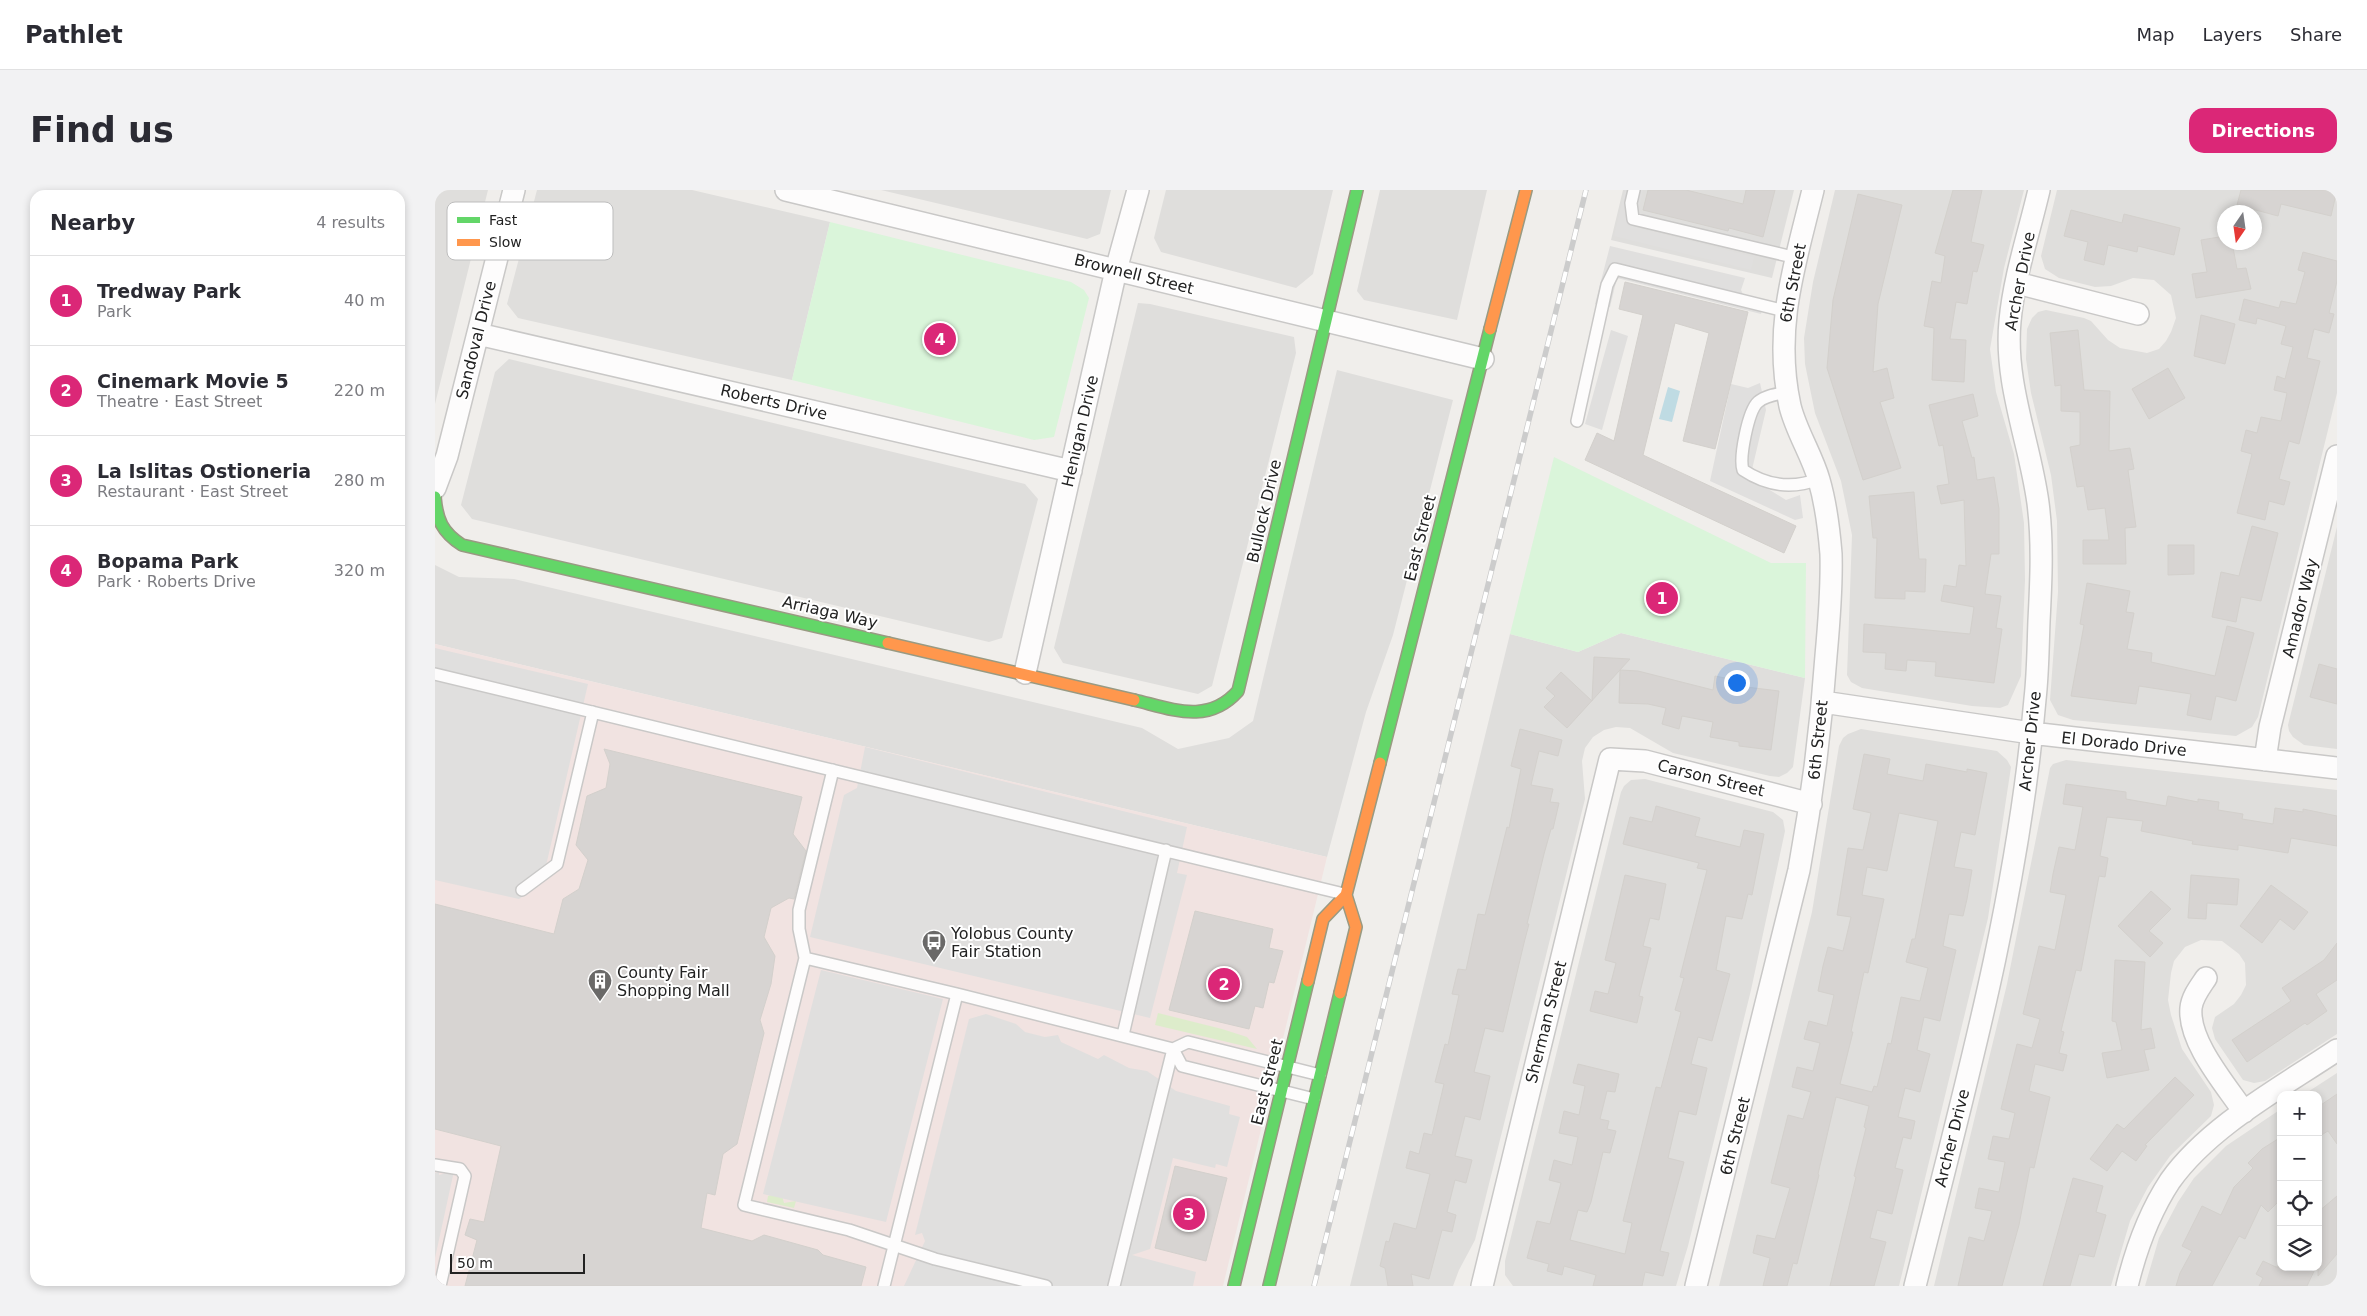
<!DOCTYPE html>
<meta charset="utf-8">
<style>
:root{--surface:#fff;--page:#f2f2f3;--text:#2b2b33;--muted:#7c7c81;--line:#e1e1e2;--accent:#db2777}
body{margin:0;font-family:"DejaVu Sans",sans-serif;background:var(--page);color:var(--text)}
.controls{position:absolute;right:15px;bottom:15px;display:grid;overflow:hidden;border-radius:10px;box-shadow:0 2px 8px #0003}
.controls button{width:45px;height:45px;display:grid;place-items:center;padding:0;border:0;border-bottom:1px solid var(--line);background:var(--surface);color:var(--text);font:25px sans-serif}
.compass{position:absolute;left:1782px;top:15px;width:45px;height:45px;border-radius:50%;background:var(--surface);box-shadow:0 2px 8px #0003;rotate:193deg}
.scale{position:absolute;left:15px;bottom:12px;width:135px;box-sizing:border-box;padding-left:5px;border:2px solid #222;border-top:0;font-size:14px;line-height:18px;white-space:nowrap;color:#222;-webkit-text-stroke:4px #fff;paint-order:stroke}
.you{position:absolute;left:1301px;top:492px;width:18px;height:18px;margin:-12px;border:4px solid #fff;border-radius:50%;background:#1a73e8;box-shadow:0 0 0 8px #1a73e833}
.badge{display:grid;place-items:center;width:32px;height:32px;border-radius:50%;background:var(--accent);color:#fff;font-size:16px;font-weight:700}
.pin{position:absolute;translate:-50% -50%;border:2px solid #fff;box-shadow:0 1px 5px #0006}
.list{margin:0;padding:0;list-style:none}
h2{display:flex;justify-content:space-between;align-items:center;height:65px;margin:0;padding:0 20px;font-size:21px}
h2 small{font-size:16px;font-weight:400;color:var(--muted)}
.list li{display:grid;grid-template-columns:32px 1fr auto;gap:15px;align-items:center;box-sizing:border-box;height:90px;padding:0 20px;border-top:1px solid var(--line)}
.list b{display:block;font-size:19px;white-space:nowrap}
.list p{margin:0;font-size:16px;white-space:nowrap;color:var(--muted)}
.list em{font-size:16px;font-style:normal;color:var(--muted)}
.icon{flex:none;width:28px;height:28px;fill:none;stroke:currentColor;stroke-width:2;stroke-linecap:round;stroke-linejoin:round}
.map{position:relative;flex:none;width:1902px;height:1096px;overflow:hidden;border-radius:15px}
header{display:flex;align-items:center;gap:30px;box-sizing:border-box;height:70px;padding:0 25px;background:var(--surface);border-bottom:1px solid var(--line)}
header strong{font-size:24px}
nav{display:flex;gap:28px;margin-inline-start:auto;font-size:18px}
.intro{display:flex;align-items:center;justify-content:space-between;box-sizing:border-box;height:120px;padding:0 30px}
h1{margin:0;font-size:35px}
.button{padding:12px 22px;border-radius:15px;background:var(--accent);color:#fff;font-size:18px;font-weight:700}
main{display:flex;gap:30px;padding:0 30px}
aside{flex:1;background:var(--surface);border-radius:15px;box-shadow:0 2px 8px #0003}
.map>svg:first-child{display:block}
</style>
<header>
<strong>Pathlet</strong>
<nav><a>Map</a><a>Layers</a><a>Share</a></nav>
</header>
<div class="intro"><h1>Find us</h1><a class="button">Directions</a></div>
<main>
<aside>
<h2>Nearby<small>4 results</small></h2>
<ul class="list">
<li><span class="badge">1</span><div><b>Tredway Park</b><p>Park</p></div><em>40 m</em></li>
<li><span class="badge">2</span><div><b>Cinemark Movie 5</b><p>Theatre · East Street</p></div><em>220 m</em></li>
<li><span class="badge">3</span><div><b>La Islitas Ostioneria</b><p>Restaurant · East Street</p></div><em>280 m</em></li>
<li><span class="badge">4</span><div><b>Bopama Park</b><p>Park · Roberts Drive</p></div><em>320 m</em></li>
</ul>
</aside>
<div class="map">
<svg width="1902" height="1096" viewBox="0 0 1902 1096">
<rect width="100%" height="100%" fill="#f0eeeb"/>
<path fill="#dfdedc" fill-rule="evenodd" d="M0,0H53L0,214Z
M102,0H257L395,32L357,190L83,128L72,114Z
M446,0H676L665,44L652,49Z
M731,0H898L878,84L861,98L726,62L719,48Z
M945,0H1052L1022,130L929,110L922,101Z
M1188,0H1359L1337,88L1176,50Z
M1400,0H1589L1569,78L1555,159L1561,202L1579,264L1589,333L1590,390L1586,486L1573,515L1565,518L1537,516L1427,498L1416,492L1412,485L1417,345L1406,291L1380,223L1370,174L1369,148L1378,92Z
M1622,0H1902V203L1823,527L1817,537L1801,546L1638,530L1623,525L1615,510L1623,402L1622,331L1616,285L1596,203L1591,169L1592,139L1597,128L1603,122L1611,120L1649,128L1656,131L1673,150L1685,158L1712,163L1724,159L1731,151L1736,142L1741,128L1736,105L1719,90L1698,88L1676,96L1660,97L1624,88L1610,79L1606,66ZM1790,22H1820V52H1790Z
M703,113L715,114L859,147L861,163L777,496L763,504L628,473L619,458Z
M74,169L590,294L603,309L567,448L554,452L37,329L26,315L60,182Z
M902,180L1018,210L958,445L931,522L892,667L0,454V375L24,387L79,389L707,538L743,559L794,548L818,531Z
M1902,337V559L1869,555L1858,547L1854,541L1853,535Z
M1186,443L1370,488L1358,577L1352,583L1344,587L1335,586L1238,563L1195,538L1181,537L1169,540L1158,547L1150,558L1147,571L1150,609L1040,1050L1024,1080L1018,1096H915L1075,444L1143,462Z
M1426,539L1562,561L1572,570L1576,577L1553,728L1464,1096H1284L1377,722L1404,556L1408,548L1413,544Z
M1631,570L1902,600V844L1830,891L1819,893L1808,890L1780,849L1777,838L1780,827L1799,814L1806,805L1811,795L1810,773L1804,764L1787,751L1766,750L1750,757L1739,771L1736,783L1733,810L1736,825L1747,859L1776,902L1779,915L1776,926L1735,966L1713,997L1695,1031L1676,1096H1499L1572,794L1615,578L1618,574Z
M1210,589L1338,622L1348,630L1350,641L1316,800L1253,1056L1241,1096H1078L1070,1085V1071L1186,602L1189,596L1196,590Z
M1902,883V1096H1710L1724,1048L1743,1012L1759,988L1791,956L1846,919V1077H1883V905H1868Z"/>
<path fill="#f1e3e1" d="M0,454L892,667L788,1096H0Z"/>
<path fill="#ddeccb" d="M723,823L787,839L812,847L822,859L720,835Z
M346,1002L349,1013L361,1011L359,1018L332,1012L333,1006Z"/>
<path fill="#daf5da" d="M395,32L636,92L649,100L654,108L619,247L599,250L357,190Z
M1119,267L1336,373H1371L1370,488L1186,443L1143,462L1075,444Z"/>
<path fill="#e0dfde" d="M1190,0H1208L1200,37L1319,67L1316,80L1179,46Z
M1175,56L1310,88L1306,100L1314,117L1327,119L1326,124L1182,88L1175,117L1160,114Z
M1176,140L1193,146L1167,240L1150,234Z
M1325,193L1331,220L1315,288L1351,310L1365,305L1368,328L1360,330L1275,291L1296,194L1313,198Z
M0,458L153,494L107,693L84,709L0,690Z
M430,557L752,637L742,683L752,685L715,828L375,747L409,605L422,598Z
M386,780L508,809L451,1032L328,1004Z
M551,824L581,834L590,842L610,847L623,845L626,852L663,869L669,865L694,878L712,881L741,901L795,916L794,924L805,927L792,977L781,974L780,978L738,968L715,1059L697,1065L761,1082L758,1096H469L490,1051L487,1043L480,1045L534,829Z
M19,981L0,1068V983L4,982V985Z"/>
<path fill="#bfdbe3" d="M1233,197L1245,201L1237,232L1224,229Z"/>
<path fill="#d7d4d2" stroke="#d3d0cc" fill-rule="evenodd" d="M1213,0H1251L1308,14L1311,0H1340L1328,47L1294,38L1293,41L1208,20Z
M1518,0H1547L1536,52L1549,55L1542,82L1538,81L1532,114L1521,112L1515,149L1531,150L1529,192L1497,190L1499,138L1489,136L1497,91L1506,93L1510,66L1500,63Z
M1806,0H1902L1896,26L1846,14L1843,26L1802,15Z
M1423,4L1467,15L1443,114L1438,182L1452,178L1459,208L1445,212L1466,278L1428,290L1392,178L1398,110Z
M1636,20L1687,33L1689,24L1745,38L1739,65L1703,56L1702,62L1673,55L1669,75L1649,70L1653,52L1629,46Z
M1790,46V52H1797L1802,79L1811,78L1816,99L1761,108L1757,84L1772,82L1766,50Z
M1868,62L1902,71V91L1894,123L1899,124L1894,143L1879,139L1872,168L1885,171L1864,254L1854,251L1844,289L1855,292L1849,315L1834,311L1830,330L1802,323L1817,264L1806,261L1811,240L1822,243L1826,227L1846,231L1852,203L1839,200L1842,186L1850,189L1858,157L1846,154L1851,136L1822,128L1821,134L1804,130L1809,109L1844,118L1846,111L1861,114L1870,82L1863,80Z
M1190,92L1313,122L1280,259L1248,251L1274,143L1240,133L1208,265L1361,336L1349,363L1150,270L1162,243L1179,251L1208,125L1184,119Z
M1766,125L1800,134L1790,174L1759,166Z
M1643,140L1649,200L1675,201L1674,261L1695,258L1699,279L1693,280L1701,337L1690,338L1691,374H1648V350H1674L1670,318L1653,320L1649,296L1642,297L1635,257L1645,255V222L1626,221V195L1620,196L1615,143Z
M1733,178L1750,208L1714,229L1697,199Z
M1538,204L1543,226L1527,231L1537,268L1539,267L1542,290L1559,287L1564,319V364H1556L1550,404L1566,406L1561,438L1567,439L1559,493L1500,486L1501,472L1472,470L1471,481L1450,479L1451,463L1428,462L1429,434L1535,444L1539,417L1506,411L1509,395L1521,397L1524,375L1531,376L1529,310L1506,314L1502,296L1514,294L1508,255L1504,256L1494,215Z
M1479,302L1484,369H1491L1490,402L1470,401V409L1440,408L1442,348H1438L1434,306Z
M1817,336L1843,343L1826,411L1806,407L1801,432L1777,427L1786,382L1804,386Z
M1733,355H1759V384L1733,385Z
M1652,393L1695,401L1691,422L1699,423L1692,459L1717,463L1716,472L1780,486L1792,436L1819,443L1801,511L1781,506L1776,530L1752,525L1756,504L1704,496L1701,514L1636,506L1649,435L1645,434Z
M1159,467L1195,469L1132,538L1109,517L1120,506L1111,498L1126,482L1157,511Z
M1884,474L1902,479V514L1875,507Z
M1185,480L1203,481L1278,500L1280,486L1304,491L1303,496L1344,501L1336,560L1304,556V552L1275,547L1278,532L1247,526L1244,539L1227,534L1231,518L1213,514L1184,513Z
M1085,539L1127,550L1123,566L1104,561L1096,595L1118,599L1115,612L1124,613L1118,639H1116L1109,664L1092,734H1094L1089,753L1068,842L1050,838L1039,882L1055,886L1045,930L1030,926L1020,966L1037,970L1031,993L1020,990L1012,1022L1021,1025L1017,1042L1007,1040L994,1089L976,1084L978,1096H953L950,1078L945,1076L951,1051L954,1052L959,1033L981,1039L995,984L971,978L975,961L984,964L989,943L997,945L1009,894L1000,892L1010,854L1013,855L1024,805L1017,804L1023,779L1031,780L1043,724L1050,725L1072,637L1074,638L1086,579L1076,576Z
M169,559L367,607L358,644L371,661L359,709L354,708L336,718L329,747L340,766L336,794L325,830L329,843L302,954L288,964L280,1005L272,1003L266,1038L317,1051L329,1045L383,1060L388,1065L431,1077L426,1096H30L42,1050L30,1045L35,1029L49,1032L66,956L0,939V714L119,744L128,709L144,699L153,670L141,655L152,606L171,598L175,574Z
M1429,564L1455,569L1452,584L1488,591L1491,574L1532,582V579L1552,583L1540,645L1526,642L1519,677L1537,680L1532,709L1528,726L1514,724L1508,756L1521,760L1505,831L1489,827L1482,860L1495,864L1485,902L1470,898L1463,927L1480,931L1476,949L1468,947L1460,978L1468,980L1457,1024L1442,1020L1435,1048L1451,1052L1439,1096H1395L1421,987L1419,986L1431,938L1429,937L1434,916L1401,907L1383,984L1384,985L1362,1074L1358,1073L1352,1096H1328L1335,1068L1318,1063L1322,1045L1340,1049L1355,998L1336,993L1353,925L1368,929L1376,902L1357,897L1362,877L1378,881L1385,853L1369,849L1374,831L1392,836L1399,805L1383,801L1388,776L1393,757L1408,761L1416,727L1402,725L1413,658L1428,660L1436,623L1418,619ZM1464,623L1503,631L1480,749H1477L1471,772L1493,778L1485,811L1466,807L1456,854L1453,853L1442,897L1439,896L1437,902L1405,894L1418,842H1416L1429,782L1433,783L1449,709L1427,705L1432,677L1452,681Z
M1631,594L1691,602V609L1731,616L1733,606L1763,612V609L1784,612L1783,620L1808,624L1807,629L1838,634L1840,618L1868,622V619L1902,626V656L1856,648L1853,663L1803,655V660L1757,654L1758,651L1706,641L1708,631L1672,627L1665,666L1673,668L1670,687L1664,686L1646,781L1641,780L1626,841L1629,842L1624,863L1632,865L1628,881L1600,874L1594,901L1615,907L1599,978L1595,977L1584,1035L1567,1096H1523L1534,1047L1549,1051L1557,1021L1540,1018L1544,998L1564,1002L1570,972L1553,969L1558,946L1574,949L1580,923L1566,919L1577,874L1582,854L1597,858L1605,829L1588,824L1604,756L1620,760L1631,705L1615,702L1618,684L1624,657L1640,660L1648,617L1628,614Z
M1221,616L1265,628L1260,646L1305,657L1309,640L1329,644L1317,705L1313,704L1307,729L1291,726L1281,780L1295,784L1277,851L1263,847L1256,874L1272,878L1261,925L1244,921L1233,968L1249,972L1225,1061L1234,1063L1228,1086L1210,1082L1207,1096H1158L1161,1085L1129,1076L1127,1085L1112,1081L1114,1074L1092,1068L1102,1031L1115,1034L1126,993L1114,990L1119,970L1137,975L1143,947L1124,943L1129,921L1144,925L1150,896L1138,893L1143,874L1184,884L1180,902L1172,901L1165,929L1174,931L1172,939L1181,941L1175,963L1168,962L1156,1012L1152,1022L1143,1020L1135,1050L1190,1064L1197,1033L1188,1031L1221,897L1226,898L1246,822L1240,820L1249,788L1245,787L1272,680L1262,678L1264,673L1188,654L1195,627L1217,632Z
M1190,685L1231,694L1224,730L1215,728L1208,756L1216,758L1204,806L1208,807L1202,833L1155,821L1160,801L1173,804L1181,773L1170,770Z
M1756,685L1804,689L1802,715L1772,713L1771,729L1753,728Z
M1836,695L1873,722L1859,740L1845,729L1827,753L1805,736Z
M1716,701L1736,719L1714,741L1728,753L1715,767L1683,736Z
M760,721L838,739L834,758L848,761L839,793L834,792L828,818L820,816L814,839L734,820Z
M1902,753V790L1881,804L1892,821L1872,835L1870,833L1812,872L1797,850L1856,811L1847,798L1889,770Z
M1680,770L1710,772L1706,840L1716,838L1720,858L1709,860L1714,880L1672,888L1667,863L1687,860L1681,832L1677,831Z
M1740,887L1759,905L1710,955L1712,956L1701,971L1687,961L1672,981L1655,969L1682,934L1689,939Z
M1902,904V954L1893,941L1883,947V917Z
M1846,947V1009L1833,1022L1826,1015L1810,1049L1804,1046L1777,1096H1741L1745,1083L1757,1061L1747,1056L1767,1016L1786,1025L1799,997L1818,978L1813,973L1827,959Z
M740,976L792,988L771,1071L720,1058Z
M1638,988L1668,996L1661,1022L1671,1025L1659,1067L1644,1064L1635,1096H1608Z
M1902,1006V1064L1883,1086V1022Z
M1828,1071L1841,1077H1881L1872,1096H1824L1828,1088L1821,1084Z"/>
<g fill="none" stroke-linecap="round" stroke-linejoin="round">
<defs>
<path id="lane" d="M1199,0L1196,13L1198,29L1362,68
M1353,202C1343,204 1331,205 1323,212C1313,221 1304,268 1308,280C1332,296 1358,299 1384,289
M1142,231L1172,95L1180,79L1350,121
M0,484L909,704
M398,580L364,720V739L370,768L309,1015L414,1040L500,1069L611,1096
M87,700L122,674L158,522
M370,768L522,804L738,859L753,852L885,885
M688,845L731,660
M738,859L747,876L879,909
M0,975L25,979L30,986L5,1096
M449,1096L522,804
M679,1096L738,859"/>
<path id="street" d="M351,0L1048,169
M1582,93L1703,124
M43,144L636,281
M0,298L12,266L79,0
M590,483L681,80L703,0
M1388,512L1596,543L1902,578
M1830,570L1835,537L1902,266
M1771,788C1765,797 1757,807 1756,818C1753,852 1791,895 1809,922
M1047,1096L1175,569L1210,571L1376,614
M1261,1096L1364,680C1377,609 1386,538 1391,466C1394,433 1397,398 1396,364C1394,339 1391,314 1384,290C1377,265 1361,241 1355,216C1338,138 1360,74 1378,0
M1480,1096C1529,902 1583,709 1600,509C1603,483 1603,457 1604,431C1606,392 1608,352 1603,313C1595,253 1569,193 1575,131C1579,87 1594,43 1604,0
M1692,1096C1701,1059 1714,1023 1735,991C1774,936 1847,897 1902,860"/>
<path id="fast" d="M0,307C2,330 7,342 27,355L453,453
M699,510C737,519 773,535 803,501L922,0
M945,573L1055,139
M799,1096L873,791
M834,1096L905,803"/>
<path id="slow" d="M1055,139L1091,0
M453,453L699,510
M873,791L888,729L911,705L945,573
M905,803L921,737L911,705"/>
</defs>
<use href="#lane" stroke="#c9c8c7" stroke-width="14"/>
<use href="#street" stroke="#c9c8c7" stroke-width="24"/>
<use href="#fast" stroke="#999a82" stroke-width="14"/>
<use href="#slow" stroke="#999a82" stroke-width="14"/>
<use href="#lane" stroke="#fdfcfc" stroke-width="11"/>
<use href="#street" stroke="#fdfcfc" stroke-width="21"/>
<use href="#fast" stroke="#63d668" stroke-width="11"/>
<use href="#slow" stroke="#ff974d" stroke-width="11"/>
<defs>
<path id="rail" d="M879,1096L1151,0"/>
</defs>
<use href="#rail" stroke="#ccc" stroke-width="5.5"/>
<use href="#rail" stroke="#fff" stroke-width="4" stroke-dasharray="11" stroke-linecap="butt"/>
</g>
<defs>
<symbol id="bus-pin" viewBox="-11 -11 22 30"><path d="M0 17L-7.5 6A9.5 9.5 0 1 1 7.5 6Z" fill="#6a6968" stroke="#fff"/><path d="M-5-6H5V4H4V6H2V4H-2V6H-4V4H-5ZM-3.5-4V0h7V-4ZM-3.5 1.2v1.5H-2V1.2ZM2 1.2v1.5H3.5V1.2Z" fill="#fff"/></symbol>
<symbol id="building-pin" viewBox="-11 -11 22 30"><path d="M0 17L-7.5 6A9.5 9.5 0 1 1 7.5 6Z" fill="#6a6968" stroke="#fff"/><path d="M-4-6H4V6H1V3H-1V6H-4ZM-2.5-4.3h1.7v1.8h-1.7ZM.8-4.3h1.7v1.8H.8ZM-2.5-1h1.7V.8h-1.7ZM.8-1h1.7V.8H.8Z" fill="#fff"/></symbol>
</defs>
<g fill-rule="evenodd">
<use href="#bus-pin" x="485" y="738" width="28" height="38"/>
<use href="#building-pin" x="151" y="777" width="28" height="38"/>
</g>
<g text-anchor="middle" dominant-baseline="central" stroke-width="4" stroke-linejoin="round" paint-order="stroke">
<g font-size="16" fill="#222" stroke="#fff">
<text transform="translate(699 84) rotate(14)">Brownell Street</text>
<text transform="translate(1585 91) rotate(-79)">Archer Drive</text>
<text transform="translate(1358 93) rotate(-79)">6th Street</text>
<text transform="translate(41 150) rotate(-76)">Sandoval Drive</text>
<text transform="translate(339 212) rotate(13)">Roberts Drive</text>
<text transform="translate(645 241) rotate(-77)">Henigan Drive</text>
<text transform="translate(829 321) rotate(-77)">Bullock Drive</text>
<text transform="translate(985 348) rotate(-76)">East Street</text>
<text transform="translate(1865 418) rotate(-76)">Amador Way</text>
<text transform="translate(395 422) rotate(13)">Arriaga Way</text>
<text transform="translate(1383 550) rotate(-84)">6th Street</text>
<text transform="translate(1595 551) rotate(-84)">Archer Drive</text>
<text transform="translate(1689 554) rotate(6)">El Dorado Drive</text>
<text transform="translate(1276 588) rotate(14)">Carson Street</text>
<text transform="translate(1111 832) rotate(-76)">Sherman Street</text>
<text transform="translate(832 892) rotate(-76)">East Street</text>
<text transform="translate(1300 946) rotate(-76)">6th Street</text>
<text transform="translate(1517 948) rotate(-76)">Archer Drive</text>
</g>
<g font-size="16" fill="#222" stroke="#fff" text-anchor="start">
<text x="516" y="743">Yolobus County<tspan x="516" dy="18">Fair Station</tspan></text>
<text x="182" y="782">County Fair<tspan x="182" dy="18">Shopping Mall</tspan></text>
</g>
</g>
<rect x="12" y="12" width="166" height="58" rx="8" fill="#fff" stroke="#bdbdbd" stroke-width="1"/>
<rect x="22" y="27" width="23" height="6" fill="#63d668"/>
<rect x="22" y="49" width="23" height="7" fill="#ff974d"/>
<g font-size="14" fill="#222">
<text x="54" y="35">Fast</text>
<text x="54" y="57">Slow</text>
</g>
</svg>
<div class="controls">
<button>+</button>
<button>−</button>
<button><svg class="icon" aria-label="locate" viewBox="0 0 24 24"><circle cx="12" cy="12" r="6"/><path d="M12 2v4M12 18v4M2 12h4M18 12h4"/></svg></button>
<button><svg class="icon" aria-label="layers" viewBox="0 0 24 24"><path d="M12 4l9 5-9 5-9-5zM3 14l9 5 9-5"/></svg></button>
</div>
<svg class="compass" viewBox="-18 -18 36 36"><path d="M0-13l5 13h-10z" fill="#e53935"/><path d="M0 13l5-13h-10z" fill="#7c7c81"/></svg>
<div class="scale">50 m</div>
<div class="you"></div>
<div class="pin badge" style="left:1227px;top:408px">1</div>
<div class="pin badge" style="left:789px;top:794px">2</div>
<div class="pin badge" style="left:754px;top:1024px">3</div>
<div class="pin badge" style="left:505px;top:149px">4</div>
</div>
</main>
